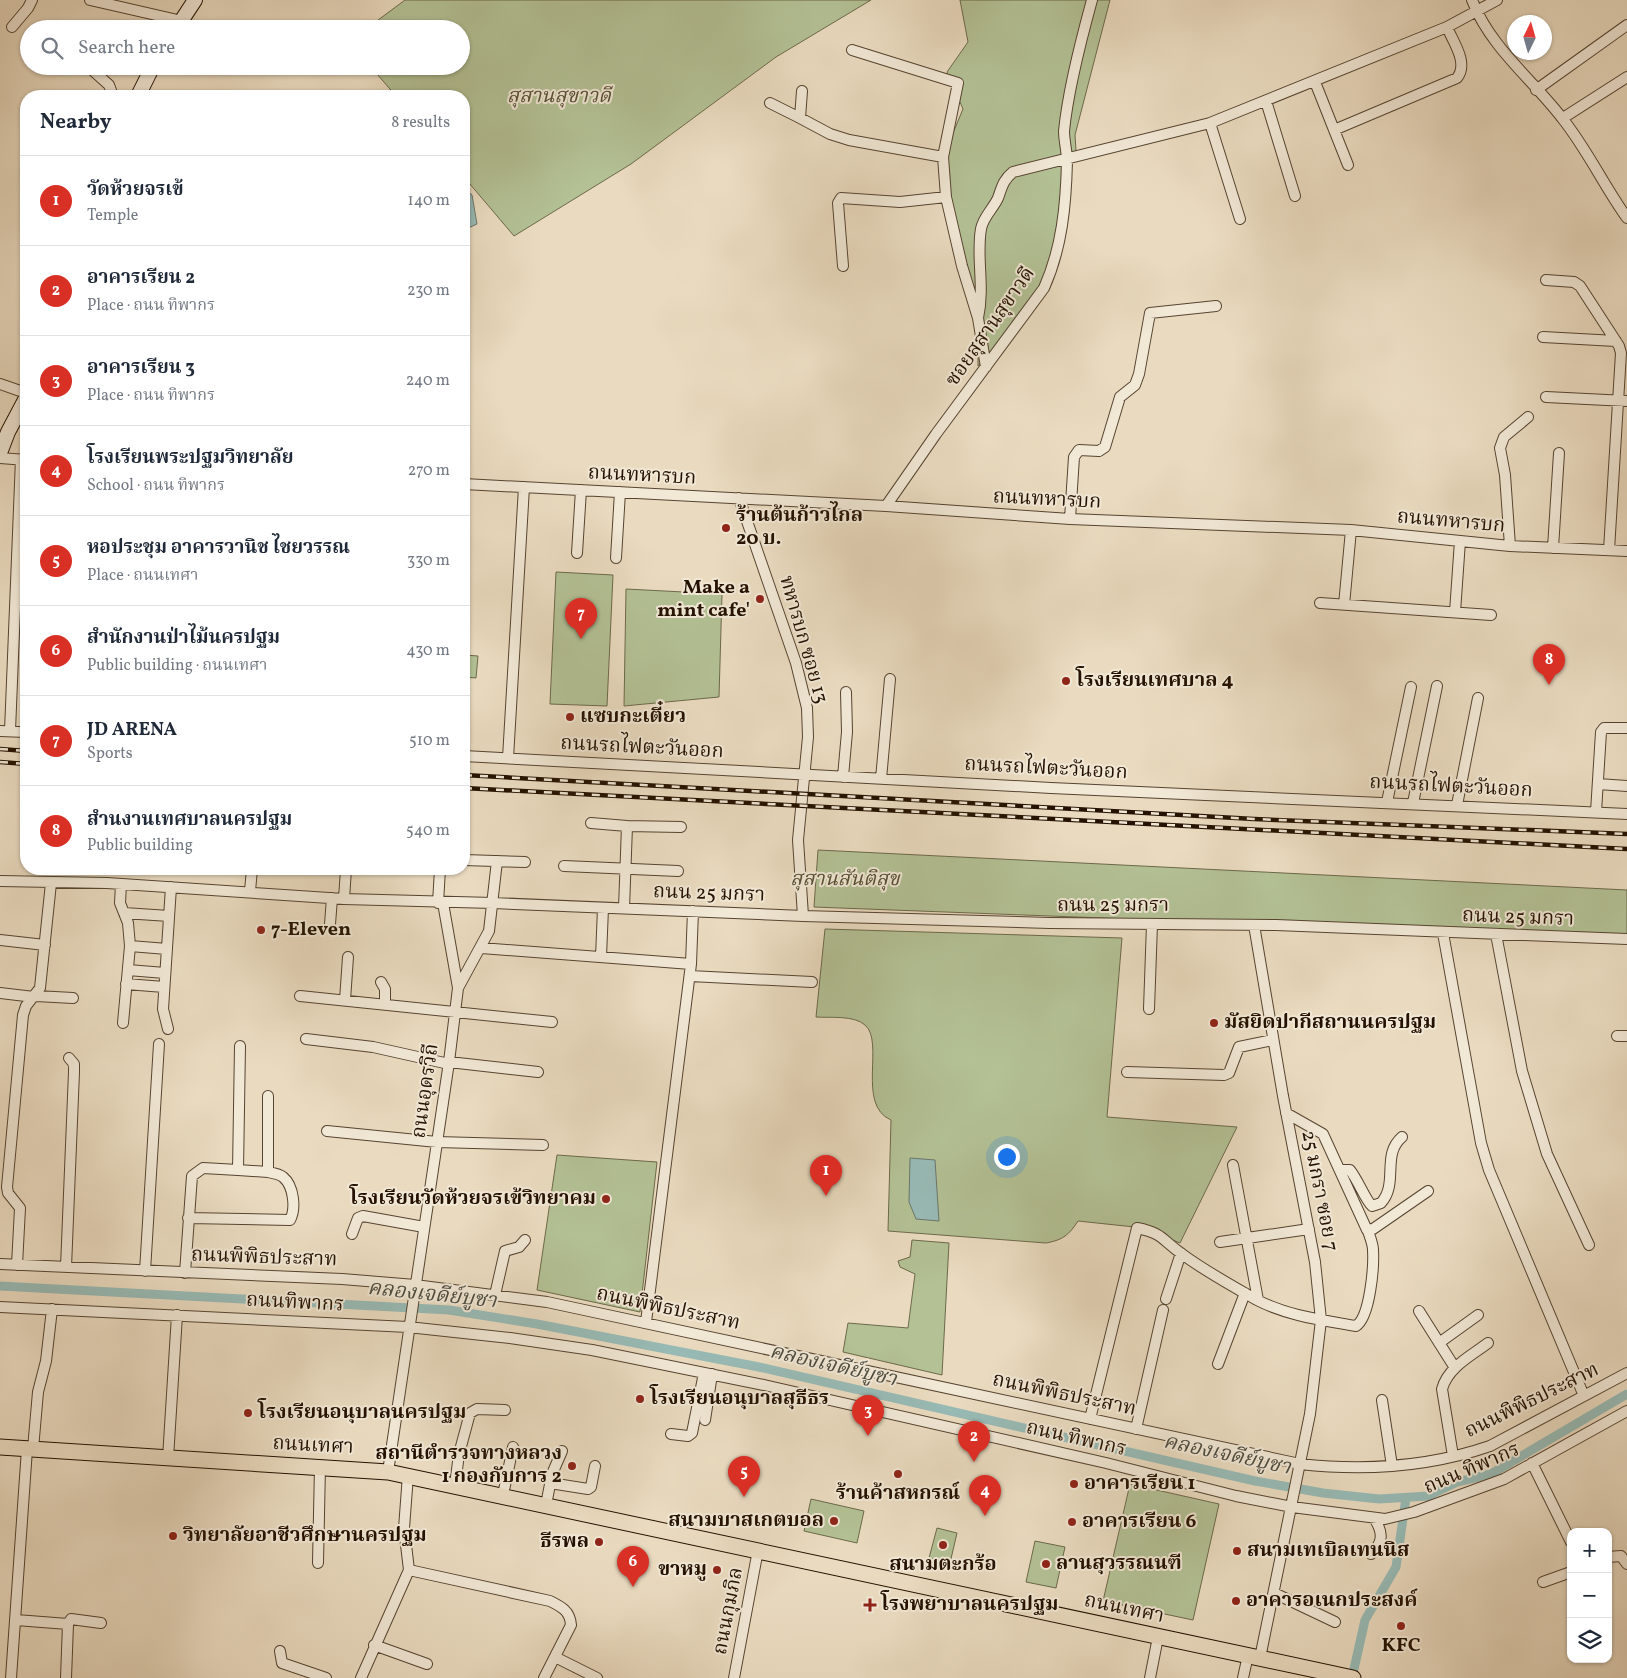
<!DOCTYPE html>
<meta charset="utf-8">
<style>
:root{--surface:#fff;--page:#f2f2f3;--text:#1f2937;--muted:#747a83;--line:#e0e1e3;--accent:#d93025}
body{margin:0;font-family:Vollkorn,"Noto Serif Thai",serif;background:var(--page);color:var(--text)}
.controls{position:absolute;right:15px;bottom:15px;display:grid;overflow:hidden;border-radius:10px;box-shadow:0 1px 4px #0004}
.controls button{width:45px;height:45px;display:grid;place-items:center;padding:0;border:0;border-bottom:1px solid var(--line);background:var(--surface);color:var(--text);font:25px sans-serif}
.compass{position:absolute;left:1507px;top:15px;width:45px;height:45px;border-radius:50%;background:var(--surface);box-shadow:0 1px 4px #0004;rotate:5deg}
.you{position:absolute;left:1006px;top:1156px;width:18px;height:18px;margin:-12px;border:4px solid #fff;border-radius:50%;background:#1a73e8;box-shadow:0 0 0 8px #1a73e833}
.badge{display:grid;place-items:center;width:32px;height:32px;border-radius:50%;background:var(--accent);color:#fff;font-size:16px;font-weight:700}
.pin{position:absolute;translate:-50% -41px;filter:drop-shadow(0 1px 2px #0008)}
.pin::after{content:'';position:absolute;top:26px;width:18px;height:15px;background:inherit;clip-path:polygon(0 0,100% 0,50% 100%)}
.list{margin:0;padding:0;list-style:none}
h2{display:flex;justify-content:space-between;align-items:center;height:65px;margin:0;padding:0 20px;font-size:21px}
h2 small{font-size:16px;font-weight:400;color:var(--muted)}
.list li{display:grid;grid-template-columns:32px 1fr auto;gap:15px;align-items:center;box-sizing:border-box;height:90px;padding:0 20px;border-top:1px solid var(--line)}
.list b{display:block;font-size:19px;white-space:nowrap}
.list p{margin:0;font-size:16px;white-space:nowrap;color:var(--muted)}
.list em{font-size:16px;font-style:normal;color:var(--muted)}
.icon{flex:none;width:28px;height:28px;fill:none;stroke:currentColor;stroke-width:2;stroke-linecap:round;stroke-linejoin:round}
.map{position:relative;flex:none;width:1627px;height:1678px;overflow:hidden}
.search{position:absolute;background:var(--surface);box-shadow:0 1px 4px #0004;left:20px;top:20px;width:450px;height:55px;display:flex;align-items:center;gap:12px;box-sizing:border-box;padding:0 18px;border-radius:28px;color:var(--muted);font-size:19px}
.panel{position:absolute;background:var(--surface);box-shadow:0 1px 4px #0004;left:20px;top:90px;width:450px;height:785px;border-radius:20px}
.map>svg:first-child{display:block}
</style>
<div class="map">
<svg width="1627" height="1678" viewBox="0 0 1627 1678">
<rect width="100%" height="100%" fill="#eadbc0"/>
<filter id="stains"><feTurbulence type="fractalNoise" baseFrequency=".004" numOctaves="4"/><feColorMatrix values="0 0 0 0 .2 0 0 0 0 .09 0 0 0 0 .02 0 0 0 .5 -.17"/></filter>
<radialGradient id="worn" r=".72"><stop offset=".6" stop-color="#630" stop-opacity="0"/><stop offset="1" stop-color="#630" stop-opacity=".3"/></radialGradient>
<path fill="#b3c195" stroke="#6c694a" d="M405,0H871L776,57L631,164L514,236L464,177V96H396L370,66H461V29H366Z
M960,0H1110L1075,135L1076,151L1065,156L1054,266L1025,314L978,366V318L951,211L943,157L963,109L947,72L968,42Z
M556,572L613,575L607,706L550,704Z
M626,589L722,594L719,697L624,706Z
M464,655L478,656L476,678L464,677Z
M818,850L1627,890V938L814,907Z
M825,929L1122,938L1107,1117L1237,1127L1180,1243L1144,1228L1078,1221C1069,1235 1063,1240 1046,1243L888,1231L891,1120C856,1105 885,1042 865,1025C854,1015 830,1018 816,1017Z
M557,1155L657,1162L640,1312L537,1290Z
M912,1240L949,1243L942,1375L843,1352L848,1323L908,1328L915,1274L900,1267L898,1261L910,1257Z
M1130,1484L1219,1504L1193,1620L1103,1601Z
M811,1499L864,1511L857,1543L804,1531Z
M937,1528L957,1533L950,1563L929,1558Z
M1035,1541L1065,1547L1056,1588L1026,1582Z"/>
<path fill="#98bbb6" stroke="#6a776d" d="M464,187L472,195L477,224L464,230Z
M910,1158L935,1160L939,1221L916,1219L909,1202Z"/>
<g fill="none" stroke-linecap="round" stroke-linejoin="round">
<path stroke="#98bbb6" stroke-width="9" d="M0,1286L449,1310L537,1324L759,1367L1255,1481L1323,1493L1379,1499L1428,1496L1457,1482L1491,1474L1627,1394
M1352,1678L1365,1620L1396,1567L1406,1498"/>
<defs>
<path id="street" d="M90,0L182,21
M1472,0C1490,47 1532,79 1562,118C1587,149 1604,186 1627,218
M12,27L28,8L32,0
M852,50L958,83L943,157L946,197L962,266L978,318L986,367
M89,67L109,85L113,96
M1315,82L1348,165
M1536,90L1627,25
M802,91L800,118L830,134L849,140L943,157
M1266,101L1295,196
M770,103L800,118
M1563,118L1627,77
M1210,123L1240,219
M1334,130L1457,78C1469,63 1453,42 1447,27
M843,266L838,203L841,198L900,202L946,197
M1546,280L1574,282L1580,286L1619,346L1621,353L1609,550
M978,318C985,286 976,257 981,229C983,217 993,209 998,198C1002,187 1003,180 1013,172L1210,123L1447,27L1497,0
M1543,337L1616,341
M0,384L26,393
M1546,397L1627,401
M0,458L26,460
M464,484L886,506L1070,519L1351,530L1510,546L1627,551
M739,498L796,663L807,708L808,737L798,840L803,916
M886,506L936,434L1044,288C1062,248 1066,205 1067,161C1067,151 1064,141 1064,131C1068,90 1081,40 1092,0
M1070,519L1074,457L1079,450L1099,451L1105,447L1120,397L1135,385L1139,374L1150,313L1216,306
M1510,546L1505,475L1500,448L1504,437L1528,417
M1553,548L1559,453
M577,553L581,490
M616,558L620,492
M1320,603L1491,615
M1344,605L1351,530
M1455,612L1460,541
M0,731L26,732
M10,731L21,459
M464,756L1051,788L1627,814
M508,758L524,487
M843,777L847,732L846,692
M881,779L890,679
M1598,784L1627,786
M1387,802L1411,687
M1413,803L1437,686
M1457,805L1478,698
M1596,812L1601,732L1604,728H1627
M591,823L627,826L624,908
M627,826L681,827
M464,860L525,862
M564,866L678,871
M0,881L107,883L344,899L493,903L803,916L1050,923L1276,925L1627,939
M121,884L120,903L128,923L130,946L123,1023
M250,891L252,869
M344,899L346,869
M438,903L440,869
M124,913L169,916
M330,924L332,898
M1254,925L1283,1096L1315,1262L1321,1320L1310,1414L1260,1658
M1443,933L1481,1143L1489,1170L1584,1396
M1496,934L1522,1071L1547,1154L1589,1245
M0,940L45,945
M130,946L167,949
M481,948L691,964L646,1322
M601,957L603,908
M691,964L693,911
M128,970L165,973
M690,976L812,982
M381,982L385,989V1004
M126,984L164,987
M458,988L489,931L497,861
M0,993L34,997
M36,996L73,998
M300,996L552,1022
M345,1000L348,957
M1149,1009L1152,924
M168,1029L163,1009L171,887
M1617,1036H1627
M306,1039L373,1047L449,1064
M449,1062L538,1072
M1127,1072L1224,1075L1229,1073L1239,1047L1273,1040
M1286,1113L1323,1134L1367,1230L1373,1229L1428,1191
M327,1131L437,1142L543,1145
M1233,1165L1258,1300
M238,1170L268,1172V1096
M1340,1170H1350C1358,1180 1366,1201 1372,1206L1381,1203C1399,1183 1381,1155 1402,1137
M188,1218L290,1220C296,1209 294,1186 283,1177C279,1174 273,1173 268,1172
M352,1234L358,1218L363,1216L424,1227
M1220,1242L1309,1229
M0,1264L342,1279L415,1285L547,1302L1300,1464C1363,1471 1429,1467 1490,1446L1627,1373
M17,1265L20,1208L8,1193L7,1187L23,1015L26,1006L40,988L51,883
M66,1267L74,1072V1064L69,1058
M145,1271L159,1044
M185,1273L192,1176L203,1168L238,1170L240,1046
M495,1295L505,1251L519,1247L525,1240
M1166,1299L1181,1253
M0,1307L408,1327L510,1338L592,1350L764,1385L1106,1463L1236,1496L1292,1507L1385,1519L1414,1512L1504,1479L1627,1411
M1419,1311L1455,1368
M1439,1343L1478,1315
M1218,1364L1245,1293
M1382,1400L1392,1466
M1090,1419L1137,1228C1163,1233 1162,1240 1182,1254C1205,1271 1232,1286 1257,1300C1288,1316 1322,1320 1356,1326C1370,1317 1374,1267 1373,1250C1373,1244 1370,1237 1368,1231
M705,1420L712,1374
M1136,1429L1163,1310
M671,1434L688,1436L692,1433L704,1373
M33,1449L38,1392L46,1361L52,1309
M1453,1456L1442,1389C1448,1367 1471,1356 1488,1343
M168,1458L177,1315
M1532,1463L1571,1542
M388,1472L449,1062L458,988L443,903
M408,1475L404,1528L409,1570
M550,1483L588,1489L591,1487L595,1466
M455,1485L459,1454L470,1413L477,1409L505,1410
M503,1495L513,1447
M546,1505L552,1474L562,1451
M1371,1554C1384,1542 1383,1532 1374,1518
M1608,1557L1621,1556L1627,1564
M318,1563L320,1466
M409,1570L550,1601C562,1607 570,1611 571,1625L544,1678
M1543,1582L1571,1572
M1274,1593L1335,1622
M16,1620L68,1624
M374,1645L427,1664
M280,1651L282,1663L326,1678
M555,1657L597,1678
M11,1678L27,1449
M66,1678L68,1624L71,1619L101,1623
M361,1678L409,1570
M734,1678L758,1550
M1150,1678L1158,1637
M1243,1678L1248,1655"/>
<path id="secondary" d="M176,29L195,0
M138,96L153,66
M0,453L8,432L26,398"/>
<path id="primary" d="M0,1447L388,1472L1353,1678"/>
</defs>
<use href="#street" stroke="#564430" stroke-width="12"/>
<use href="#secondary" stroke="#241100" stroke-width="16"/>
<use href="#primary" stroke="#241100" stroke-width="17"/>
<use href="#street" stroke="#f1e8d6" stroke-width="10"/>
<use href="#secondary" stroke="#f1e8d6" stroke-width="14"/>
<use href="#primary" stroke="#eadbc0" stroke-width="15"/>
<defs>
<path id="rail" d="M0,749L26,751
M0,762L26,764
M464,775L1254,819L1627,834
M464,788L1627,849"/>
</defs>
<use href="#rail" stroke="#241100" stroke-width="4.5"/>
<use href="#rail" stroke="#f1e8d6" stroke-width="2.5" stroke-dasharray="8" stroke-linecap="butt"/>
</g>
<g fill="#8f2418" stroke="#f1e8d6" stroke-width="2">
<circle cx="726" cy="528" r="5"/>
<circle cx="760" cy="599" r="5"/>
<circle cx="1066" cy="681" r="5"/>
<circle cx="570" cy="717" r="5"/>
<circle cx="261" cy="930" r="5"/>
<circle cx="1214" cy="1023" r="5"/>
<circle cx="606" cy="1199" r="5"/>
<circle cx="640" cy="1399" r="5"/>
<circle cx="248" cy="1413" r="5"/>
<circle cx="572" cy="1466" r="5"/>
<circle cx="898" cy="1474" r="5"/>
<circle cx="1074" cy="1484" r="5"/>
<circle cx="834" cy="1521" r="5"/>
<circle cx="1072" cy="1522" r="5"/>
<circle cx="173" cy="1536" r="5"/>
<circle cx="599" cy="1542" r="5"/>
<circle cx="943" cy="1545" r="5"/>
<circle cx="1237" cy="1551" r="5"/>
<circle cx="1046" cy="1564" r="5"/>
<circle cx="717" cy="1570" r="5"/>
<circle cx="1236" cy="1601" r="5"/>
<path d="M867.5 1597.5h5v5h5v5h-5v5h-5v-5h-5v-5h5z"/>
<circle cx="1401" cy="1626" r="5"/>
</g>
<g text-anchor="middle" dominant-baseline="central" stroke-width="4" stroke-linejoin="round" paint-order="stroke">
<g font-size="20" font-style="italic" fill="#564f34" stroke="#f1e8d6">
<text x="559" y="97">สุสานสุขาวดี</text>
<text x="845" y="880">สุสานสันติสุข</text>
</g>
<g font-size="20" fill="#241100" stroke="#f1e8d6">
<text transform="translate(991 327) rotate(-55)">ซอยสุสานสุขาวดี</text>
<text transform="translate(642 476) rotate(3)">ถนนทหารบก</text>
<text transform="translate(1047 500) rotate(3)">ถนนทหารบก</text>
<text transform="translate(1451 522) rotate(5)">ถนนทหารบก</text>
<text transform="translate(803 640) rotate(74)">ทหารบก ซอย 13</text>
<text transform="translate(642 748) rotate(3)">ถนนรถไฟตะวันออก</text>
<text transform="translate(1046 769) rotate(3)">ถนนรถไฟตะวันออก</text>
<text transform="translate(1451 787) rotate(3)">ถนนรถไฟตะวันออก</text>
<text transform="translate(709 894) rotate(2)">ถนน 25 มกรา</text>
<text x="1113" y="906">ถนน 25 มกรา</text>
<text transform="translate(1518 918) rotate(2)">ถนน 25 มกรา</text>
<text transform="translate(426 1091) rotate(-82)">ถนนอุดรวิถี</text>
<text transform="translate(1319 1191) rotate(79)">25 มกรา ซอย 7</text>
<text transform="translate(264 1258) rotate(2)">ถนนพิพิธประสาท</text>
<text transform="translate(295 1303) rotate(3)">ถนนทิพากร</text>
<text transform="translate(668 1309) rotate(12)">ถนนพิพิธประสาท</text>
<text transform="translate(1064 1395) rotate(12)">ถนนพิพิธประสาท</text>
<text transform="translate(1532 1401) rotate(-26)">ถนนพิพิธประสาท</text>
<text transform="translate(1076 1439) rotate(13)">ถนน ทิพากร</text>
<text transform="translate(313 1446) rotate(3)">ถนนเทศา</text>
<text transform="translate(1472 1469) rotate(-23)">ถนน ทิพากร</text>
<text transform="translate(1124 1609) rotate(12)">ถนนเทศา</text>
<text transform="translate(729 1611) rotate(-79)">ถนนกุมภิล</text>
</g>
<g font-size="20" font-weight="bold" fill="#241100" stroke="#f1e8d6" text-anchor="start">
<text x="736" y="516">ร้านต้นก้าวไกล<tspan x="736" dy="23">20 บ.</tspan></text>
<text x="750" y="588" text-anchor="end">Make a<tspan x="750" dy="23">mint cafe'</tspan></text>
<text x="1076" y="681">โรงเรียนเทศบาล 4</text>
<text x="580" y="717">แซบกะเตี๋ยว</text>
<text x="271" y="930">7-Eleven</text>
<text x="1224" y="1023">มัสยิดปากีสถานนครปฐม</text>
<text x="596" y="1199" text-anchor="end">โรงเรียนวัดห้วยจรเข้วิทยาคม</text>
<text x="650" y="1399">โรงเรียนอนุบาลสุธีธร</text>
<text x="258" y="1413">โรงเรียนอนุบาลนครปฐม</text>
<text x="562" y="1454" text-anchor="end">สถานีตำรวจทางหลวง<tspan x="562" dy="23">1 กองกับการ 2</tspan></text>
<text x="1084" y="1484">อาคารเรียน 1</text>
<text x="898" y="1494" text-anchor="middle">ร้านค้าสหกรณ์</text>
<text x="824" y="1521" text-anchor="end">สนามบาสเกตบอล</text>
<text x="1082" y="1522">อาคารเรียน 6</text>
<text x="183" y="1536">วิทยาลัยอาชีวศึกษานครปฐม</text>
<text x="589" y="1542" text-anchor="end">ธีรพล</text>
<text x="1247" y="1551">สนามเทเบิลเทนนิส</text>
<text x="1056" y="1564">ลานสุวรรณนฑี</text>
<text x="943" y="1565" text-anchor="middle">สนามตะกร้อ</text>
<text x="707" y="1570" text-anchor="end">ขาหมู</text>
<text x="1246" y="1601">อาคารอเนกประสงค์</text>
<text x="881" y="1605">โรงพยาบาลนครปฐม</text>
<text x="1401" y="1646" text-anchor="middle">KFC</text>
</g>
<g font-size="21" font-style="italic" fill="#4d4c40" stroke="#f1e8d6">
<text transform="translate(432 1295) rotate(6)">คลองเจดีย์บูชา</text>
<text transform="translate(833 1366) rotate(13)">คลองเจดีย์บูชา</text>
<text transform="translate(1227 1455) rotate(12)">คลองเจดีย์บูชา</text>
</g>
</g>
<rect width="100%" height="100%" filter="url(#stains)"/>
<rect width="100%" height="100%" fill="url(#worn)"/>
</svg>
<div class="controls">
<button>+</button>
<button>−</button>
<button><svg class="icon" aria-label="layers" viewBox="0 0 24 24"><path d="M12 4l9 5-9 5-9-5zM3 14l9 5 9-5"/></svg></button>
</div>
<svg class="compass" viewBox="-18 -18 36 36"><path d="M0-13l5 13h-10z" fill="#e53935"/><path d="M0 13l5-13h-10z" fill="#747a83"/></svg>
<div class="you"></div>
<div class="pin badge" style="left:826px;top:1196px">1</div>
<div class="pin badge" style="left:974px;top:1462px">2</div>
<div class="pin badge" style="left:868px;top:1436px">3</div>
<div class="pin badge" style="left:985px;top:1516px">4</div>
<div class="pin badge" style="left:744px;top:1497px">5</div>
<div class="pin badge" style="left:633px;top:1587px">6</div>
<div class="pin badge" style="left:581px;top:639px">7</div>
<div class="pin badge" style="left:1549px;top:685px">8</div>
<div class="search"><svg class="icon" aria-label="search" viewBox="0 0 24 24"><circle cx="10" cy="10" r="6"/><path d="M15 15l6 6"/></svg>Search here</div>
<section class="panel">
<h2>Nearby<small>8 results</small></h2>
<ul class="list">
<li><span class="badge">1</span><div><b>วัดห้วยจรเข้</b><p>Temple</p></div><em>140 m</em></li>
<li><span class="badge">2</span><div><b>อาคารเรียน 2</b><p>Place · ถนน ทิพากร</p></div><em>230 m</em></li>
<li><span class="badge">3</span><div><b>อาคารเรียน 3</b><p>Place · ถนน ทิพากร</p></div><em>240 m</em></li>
<li><span class="badge">4</span><div><b>โรงเรียนพระปฐมวิทยาลัย</b><p>School · ถนน ทิพากร</p></div><em>270 m</em></li>
<li><span class="badge">5</span><div><b>หอประชุม อาคารวานิช ไชยวรรณ</b><p>Place · ถนนเทศา</p></div><em>330 m</em></li>
<li><span class="badge">6</span><div><b>สำนักงานป่าไม้นครปฐม</b><p>Public building · ถนนเทศา</p></div><em>430 m</em></li>
<li><span class="badge">7</span><div><b>JD ARENA</b><p>Sports</p></div><em>510 m</em></li>
<li><span class="badge">8</span><div><b>สำนงานเทศบาลนครปฐม</b><p>Public building</p></div><em>540 m</em></li>
</ul>
</section>
</div>
